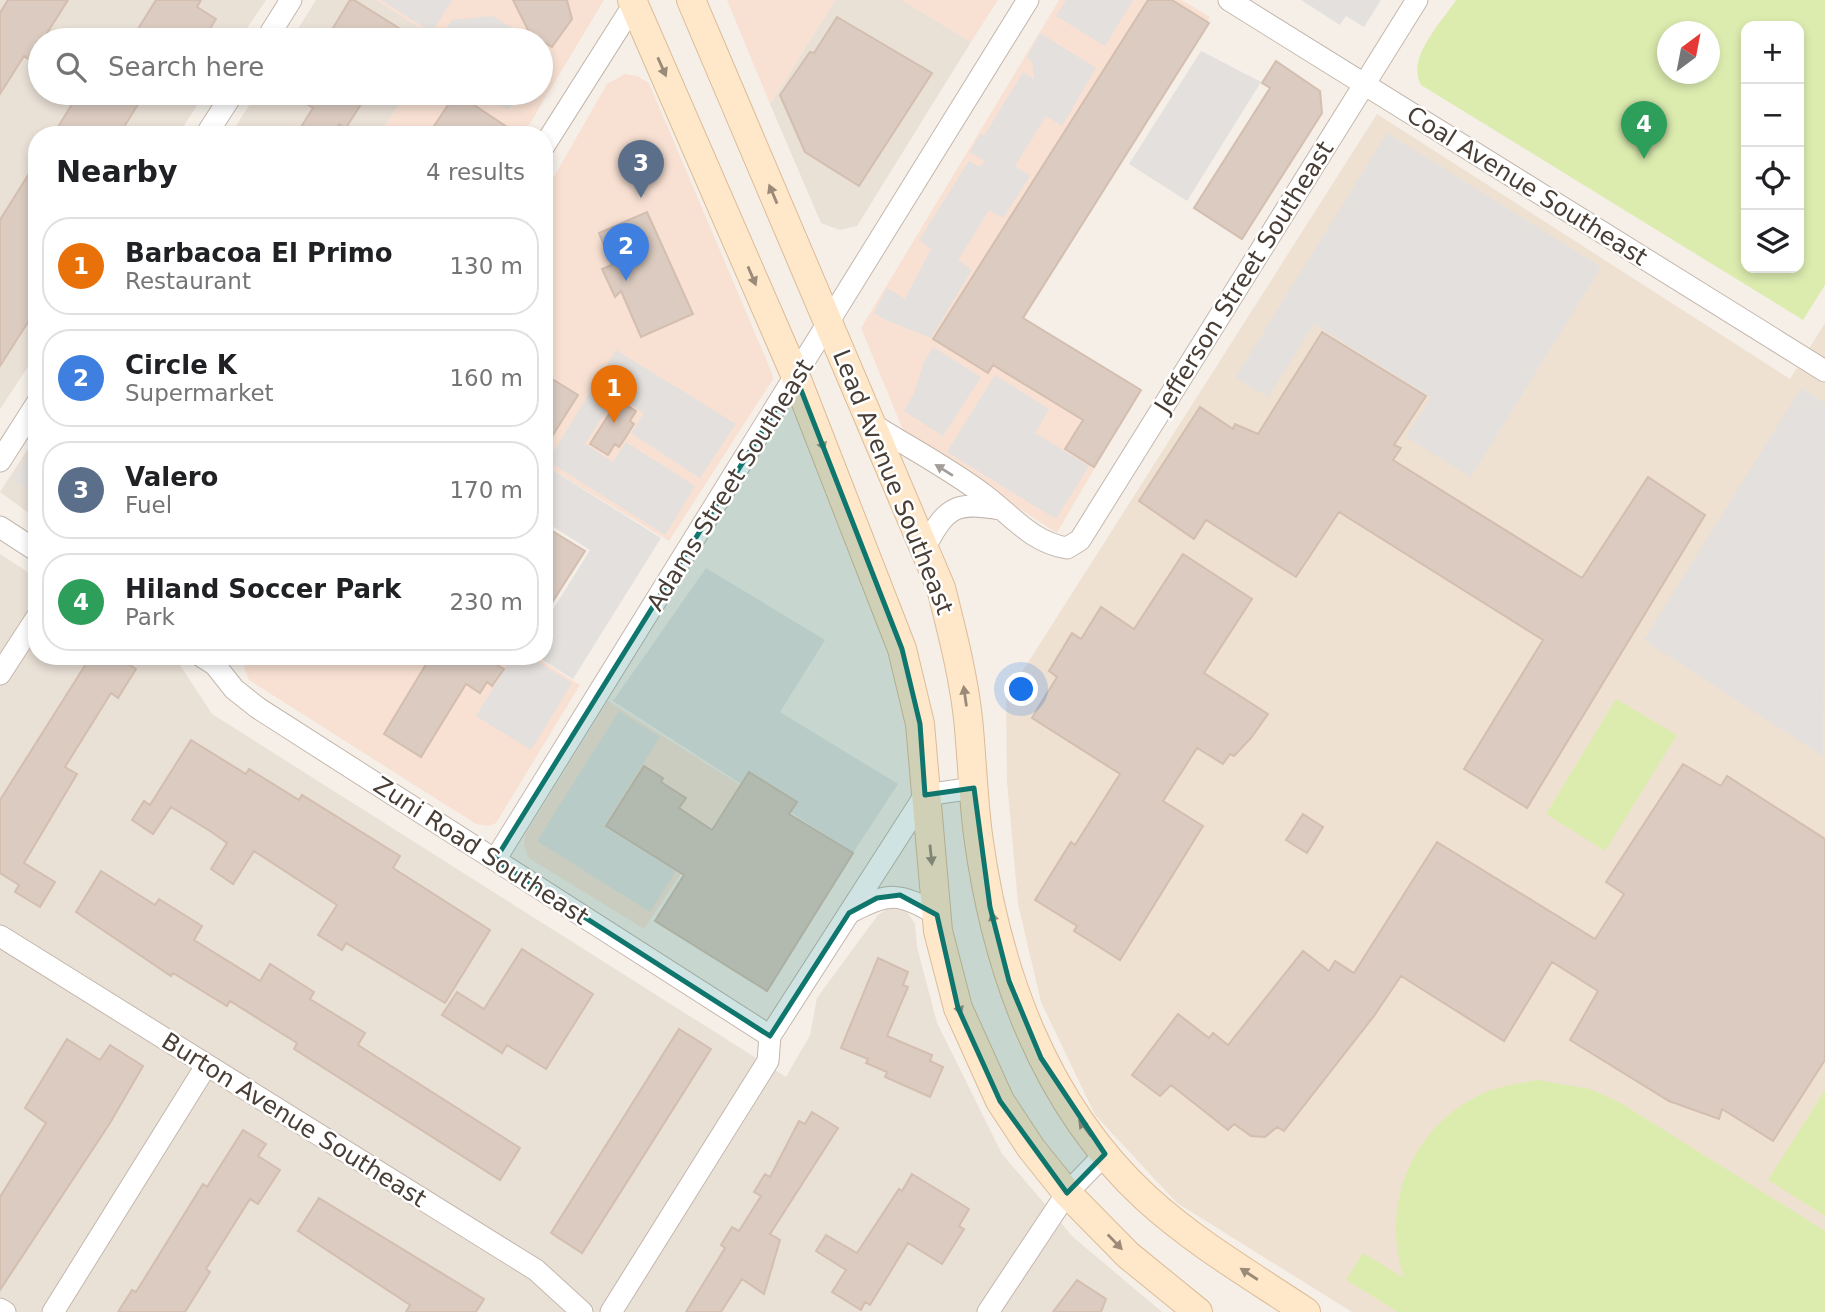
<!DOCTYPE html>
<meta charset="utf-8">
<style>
:root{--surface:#fff;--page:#f6f6f6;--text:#202124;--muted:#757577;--line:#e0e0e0;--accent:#ff1621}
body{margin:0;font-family:"DejaVu Sans",sans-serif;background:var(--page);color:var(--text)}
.controls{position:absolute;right:21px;top:21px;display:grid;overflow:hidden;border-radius:14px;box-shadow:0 4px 10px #0003}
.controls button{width:63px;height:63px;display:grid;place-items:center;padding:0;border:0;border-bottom:2px solid var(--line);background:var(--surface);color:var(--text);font:35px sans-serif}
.compass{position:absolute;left:1657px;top:21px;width:63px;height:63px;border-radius:50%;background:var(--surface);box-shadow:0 4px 10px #0003;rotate:32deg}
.you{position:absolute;left:1022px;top:690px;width:24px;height:24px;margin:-18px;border:5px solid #fff;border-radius:50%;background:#1a73e8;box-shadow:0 0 0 10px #1a73e833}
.badge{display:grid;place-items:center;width:46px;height:46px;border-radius:50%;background:var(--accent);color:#fff;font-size:23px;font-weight:700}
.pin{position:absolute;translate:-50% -58px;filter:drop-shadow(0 2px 4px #0008)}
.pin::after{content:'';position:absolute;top:37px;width:24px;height:21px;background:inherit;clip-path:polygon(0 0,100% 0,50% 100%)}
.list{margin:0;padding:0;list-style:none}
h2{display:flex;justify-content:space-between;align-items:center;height:91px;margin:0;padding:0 28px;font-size:30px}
h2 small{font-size:23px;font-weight:400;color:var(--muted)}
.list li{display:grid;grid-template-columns:46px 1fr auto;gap:21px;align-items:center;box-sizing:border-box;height:98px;margin:0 14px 14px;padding:0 14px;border:2px solid var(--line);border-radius:28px}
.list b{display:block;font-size:26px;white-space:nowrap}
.list p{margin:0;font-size:23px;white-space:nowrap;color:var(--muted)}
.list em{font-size:23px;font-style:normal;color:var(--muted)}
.icon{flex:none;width:38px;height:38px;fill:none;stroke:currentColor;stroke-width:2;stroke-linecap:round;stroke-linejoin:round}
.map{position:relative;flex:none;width:1825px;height:1312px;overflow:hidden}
.search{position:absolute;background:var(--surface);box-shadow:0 4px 10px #0003;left:28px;top:28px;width:525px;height:77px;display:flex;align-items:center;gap:18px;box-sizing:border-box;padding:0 24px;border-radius:38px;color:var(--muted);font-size:26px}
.panel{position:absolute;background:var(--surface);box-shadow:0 4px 10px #0003;left:28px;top:126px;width:525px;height:539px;border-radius:28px}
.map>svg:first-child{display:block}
</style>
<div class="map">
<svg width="1825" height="1312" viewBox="0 0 1825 1312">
<rect width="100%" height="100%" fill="#f5efe8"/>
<path fill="#e9e0d6" d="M0,0H266L239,40H40V93H205L178,135H37V353L0,409Z
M316,0H377L439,40H291Z
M835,0H902L971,42L857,226L840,230L821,223L770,104Z
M257,93H407L379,135H230Z
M37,435V519L0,492Z
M0,554L37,578V656H166L180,665L212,714L786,1077L810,1035L817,998L878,915L890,907L907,912L915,924L917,947L937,1023L1002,1154L1073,1237L1162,1312H0Z"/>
<path fill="#f8e1d3" d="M377,0H604L523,135H379L407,93H541V40H439Z
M727,0H835L770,104Z
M902,0H998L971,42Z
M1059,0H1182L1210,17L1024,318L1140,390L1057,533L905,435L861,328Z
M625,74L637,76L649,83L772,373L773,379L669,541L544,465V194L607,84Z
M248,656H534L580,685L496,823L489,826L476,824L249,680L244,668Z
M608,701L740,785L644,929L529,858L524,846L525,835Z"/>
<path fill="#efe1d2" d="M1377,114L1790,379L1825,323V1312H1352L1177,1203L1095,1115L1041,1002L1018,904L1007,781L1006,697Z"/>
<path fill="#dcecaf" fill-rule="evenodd" d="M1456,0H1825V285L1803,320L1421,85C1406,58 1441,23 1456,0ZM1746,26H1799V268H1746ZM1668,32H1710V74H1668Z
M1616,699L1677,735L1605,851L1546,814Z
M1538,1080L1590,1089L1619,1102L1825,1231V1312H1398L1346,1280L1363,1253L1404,1278C1381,1210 1408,1134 1472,1099C1492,1087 1515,1084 1538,1080Z
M1825,1090V1216L1768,1180Z"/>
<path fill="#e3e0dd" d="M381,0H452L432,32Z
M1066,0H1133L1105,46L1056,16Z
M1301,0H1381L1364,27L1346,16L1340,25Z
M493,16L531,40H439L452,20Z
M1040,33L1096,68L1062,126L1046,116L1015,166L1030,176L1003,218L989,210L958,260L972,270L931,338L886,320L874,313L887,288L905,299L931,249L919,240L969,161L980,167L985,161L970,152L980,134L984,136L1023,72L1034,79L1032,61L1027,57Z
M1201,51L1261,82L1187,201L1129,164Z
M480,93H519L508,110Z
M1387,133L1601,267L1471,477L1406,437L1431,397L1314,324L1268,397L1235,378Z
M933,347L981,377L943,436L904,411L914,393L924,362Z
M616,350L736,424L700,478L631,433L644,413L616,395L585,444L613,462L626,442L695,486L665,535L548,461Z
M995,375L1049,409L1035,433L1089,466L1056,519L947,452Z
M1801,388L1825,403L1823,756L1644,640Z
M37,440V469L25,488L12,480Z
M544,465L661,538L573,679L536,656H544V624L590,550L544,521Z
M706,568L825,640L780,712L898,784L853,853L790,812L796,802L750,772L741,784L613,701Z
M513,656H528L572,683L531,750L476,716Z
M619,711L660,737L604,826L676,871L650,912L537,841Z"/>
<path fill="#dbcbc0" stroke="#d3beb0" stroke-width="2" d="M8,0H68L30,60L24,56L0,94V13Z
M156,0H201L197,7L216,19L203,40H131Z
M350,0H354L418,40H341L330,33Z
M513,0H567L572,19L552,47L530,34Z
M1148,0H1172L1209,23L1023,318L1141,390L1094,467L1065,449L1083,420L993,365L988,373L933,339Z
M837,17L932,73L859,186L805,152L780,95L810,52L814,53Z
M1276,61L1320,91L1322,113L1242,239L1194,208L1270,88L1262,83Z
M79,93H145L119,135H53Z
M289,93H368L346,128L339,124L332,135H296L313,108Z
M456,93L519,135H428Z
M37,161V308L0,366V220Z
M647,212L693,314L641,337L621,291L615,297L602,269L612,265L599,233Z
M1322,332L1426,396L1394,445L1401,448L1393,460L1582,578L1648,477L1705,515L1527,808L1464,769L1543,640L1339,512L1296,577L1206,520L1194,539L1139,501L1200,407L1233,429L1235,424L1258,434Z
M544,374L578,395L544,449Z
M618,400L636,411L630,421L634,424L622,443L619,447L615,444L608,455L590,444Z
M544,526L585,551L544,615Z
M1183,554L1252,599L1204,673L1268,714L1251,738L1234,756L1230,754L1223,764L1197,748L1163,801L1203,826L1120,960L1074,931L1077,926L1035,900L1071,842L1075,845L1120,774L1032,718L1057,677L1049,671L1072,633L1081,639L1101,607L1134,629Z
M91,656H116L136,669L118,698L111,693L65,767L77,774L24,863L55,882L40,907L15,892L19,885L0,873V800Z
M431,656H503L497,665L504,669L492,686L487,682L480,693L466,684L421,757L384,734Z
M191,740L246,774L249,769L299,800L302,795L400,856L393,868L490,930L445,1003L346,943L342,950L318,935L337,905L254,851L233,884L211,869L227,843L210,831L171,807L153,834L132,820L144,801L150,805Z
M1683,764L1721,786L1727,776L1825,839V1060L1773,1141L1722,1109L1719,1119L1669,1101L1570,1040L1598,991L1552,962L1504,1041L1401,976L1374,1016L1284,1131L1277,1127L1265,1137L1251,1136L1234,1124L1228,1130L1171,1085L1160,1096L1132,1075L1178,1014L1209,1038L1213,1033L1228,1045L1303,951L1329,971L1335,961L1354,973L1437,842L1595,939L1624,894L1606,882Z
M644,766L663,778L661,782L686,798L679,808L712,830L749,772L797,802L789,814L853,853L767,991L655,921L684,875L606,826Z
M1303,814L1323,827L1307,853L1286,840Z
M101,871L155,905L159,899L202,926L194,940L260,981L270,964L314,992L310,999L365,1033L358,1045L520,1148L500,1180L294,1049L297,1043L230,1001L227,1006L173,973L171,976L76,912Z
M522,949L593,994L546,1069L507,1045L502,1053L442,1015L457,992L484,1009Z
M878,958L908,972L903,985L908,987L887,1036L932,1055L930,1061L943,1067L930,1097L885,1077L887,1072L866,1063L868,1059L841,1048Z
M679,1029L711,1049L582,1253L551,1233Z
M67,1039L100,1060L110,1045L143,1066L110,1123L0,1290V1197L46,1123L25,1108Z
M812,1112L838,1128L770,1234L780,1240L764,1294L742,1279L721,1312H686L725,1248L721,1245L732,1227L739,1231L761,1196L754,1192L765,1174L770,1177L799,1121L805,1124Z
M243,1130L266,1144L258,1156L280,1170L258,1204L250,1199L206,1269L210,1272L185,1312H118L132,1290L136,1292L203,1184L207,1187Z
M912,1174L969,1209L959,1226L964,1229L942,1264L908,1243L870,1305L865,1302L861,1310L832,1292L846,1270L816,1251L826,1235L857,1253L899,1189L902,1191Z
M319,1198L484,1299L476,1312H406L410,1305L298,1231Z
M1077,1280L1106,1299L1101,1312H1053Z"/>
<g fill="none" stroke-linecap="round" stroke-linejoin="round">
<defs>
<path id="minor" d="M1229,0L1825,371
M266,40L291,0
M206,135L233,93
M544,146L634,4
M869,422C908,447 951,469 987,497C1013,517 1032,542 1067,548L1080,540L1417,0
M0,461L37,403
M0,527L37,551
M925,547C946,508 954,501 1000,509
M201,656L215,665L234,689L258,708L770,1036
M0,674L37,617
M495,860L1028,0
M851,912C889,892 900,892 937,915
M0,936L536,1270L582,1312
M0,1309L5,1312
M53,1312L206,1066
M611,1312L768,1061L770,1036L925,795L974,788
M988,1312L1067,1193L1105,1154"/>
<path id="secondary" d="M632,0L796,377L902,649L920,724L938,931L958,1008L1000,1101L1031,1148L1067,1193L1128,1255L1198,1312
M691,0L941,588C952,632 963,674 968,718C972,757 973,796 978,835C996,969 1044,1104 1146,1198C1194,1242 1252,1276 1306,1312"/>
</defs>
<use href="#minor" stroke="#c4b7ad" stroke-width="23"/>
<use href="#secondary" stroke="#dbbc98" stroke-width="30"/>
<use href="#minor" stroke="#fff" stroke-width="21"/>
<use href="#secondary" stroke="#ffe7c9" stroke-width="28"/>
</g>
<defs><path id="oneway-solid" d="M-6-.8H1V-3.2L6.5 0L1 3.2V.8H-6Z" transform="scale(1.75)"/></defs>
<g fill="#9b8a78">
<use href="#oneway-solid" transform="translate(662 67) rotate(66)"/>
<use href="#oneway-solid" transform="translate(773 194) rotate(-113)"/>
<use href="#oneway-solid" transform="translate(752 276) rotate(67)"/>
<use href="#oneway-solid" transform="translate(821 441) rotate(69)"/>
<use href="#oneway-solid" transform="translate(965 696) rotate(-98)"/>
<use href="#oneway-solid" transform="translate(931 855) rotate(84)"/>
<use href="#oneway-solid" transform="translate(994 922) rotate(-104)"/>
<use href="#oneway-solid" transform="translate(958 1005) rotate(72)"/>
<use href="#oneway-solid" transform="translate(1085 1128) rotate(-127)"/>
<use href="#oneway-solid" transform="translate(1115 1242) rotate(46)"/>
<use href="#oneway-solid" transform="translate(1249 1274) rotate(-147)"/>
</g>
<use fill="#a49e9a" href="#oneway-solid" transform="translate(944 470) rotate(-148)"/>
<path fill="#0f766e" fill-opacity="0.2" stroke="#0f766e" stroke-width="5" stroke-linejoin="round" d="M796,377L902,649L920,724L925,795L974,788L990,907L1009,981L1041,1058L1105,1154L1067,1193L1000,1101L958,1008L937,915L900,895L877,898L849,913L770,1036L495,860Z"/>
<g text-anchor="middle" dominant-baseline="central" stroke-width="5" stroke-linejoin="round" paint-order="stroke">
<g font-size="24" fill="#493e36" stroke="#fff">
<text transform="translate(1527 186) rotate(32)">Coal Avenue Southeast</text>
<text transform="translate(1244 277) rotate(-58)">Jefferson Street Southeast</text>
<text transform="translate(893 482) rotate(68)">Lead Avenue Southeast</text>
<text transform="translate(730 485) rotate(-58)">Adams Street Southeast</text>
<text transform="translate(481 851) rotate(33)">Zuni Road Southeast</text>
<text transform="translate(294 1120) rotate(32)">Burton Avenue Southeast</text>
</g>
</g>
</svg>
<div class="controls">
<button>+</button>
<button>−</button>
<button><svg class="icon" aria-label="locate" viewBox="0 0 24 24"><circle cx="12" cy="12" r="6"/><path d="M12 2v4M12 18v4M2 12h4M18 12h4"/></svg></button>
<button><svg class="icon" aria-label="layers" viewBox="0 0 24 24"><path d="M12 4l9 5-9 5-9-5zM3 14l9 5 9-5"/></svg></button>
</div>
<svg class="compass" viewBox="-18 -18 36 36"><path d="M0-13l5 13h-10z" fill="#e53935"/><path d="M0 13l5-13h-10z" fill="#757577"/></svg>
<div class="you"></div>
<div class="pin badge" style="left:614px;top:423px;background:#e8710a">1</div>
<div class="pin badge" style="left:626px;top:281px;background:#3f7fe0">2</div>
<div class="pin badge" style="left:641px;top:198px;background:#5c6f8a">3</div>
<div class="pin badge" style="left:1644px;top:159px;background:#2e9e5b">4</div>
<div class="search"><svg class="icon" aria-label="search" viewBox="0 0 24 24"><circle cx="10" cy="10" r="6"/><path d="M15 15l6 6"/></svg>Search here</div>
<section class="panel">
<h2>Nearby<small>4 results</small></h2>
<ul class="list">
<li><span class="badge" style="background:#e8710a">1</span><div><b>Barbacoa El Primo</b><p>Restaurant</p></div><em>130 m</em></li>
<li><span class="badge" style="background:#3f7fe0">2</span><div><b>Circle K</b><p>Supermarket</p></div><em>160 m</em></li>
<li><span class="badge" style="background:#5c6f8a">3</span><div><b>Valero</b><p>Fuel</p></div><em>170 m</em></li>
<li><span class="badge" style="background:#2e9e5b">4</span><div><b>Hiland Soccer Park</b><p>Park</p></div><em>230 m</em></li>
</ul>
</section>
</div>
